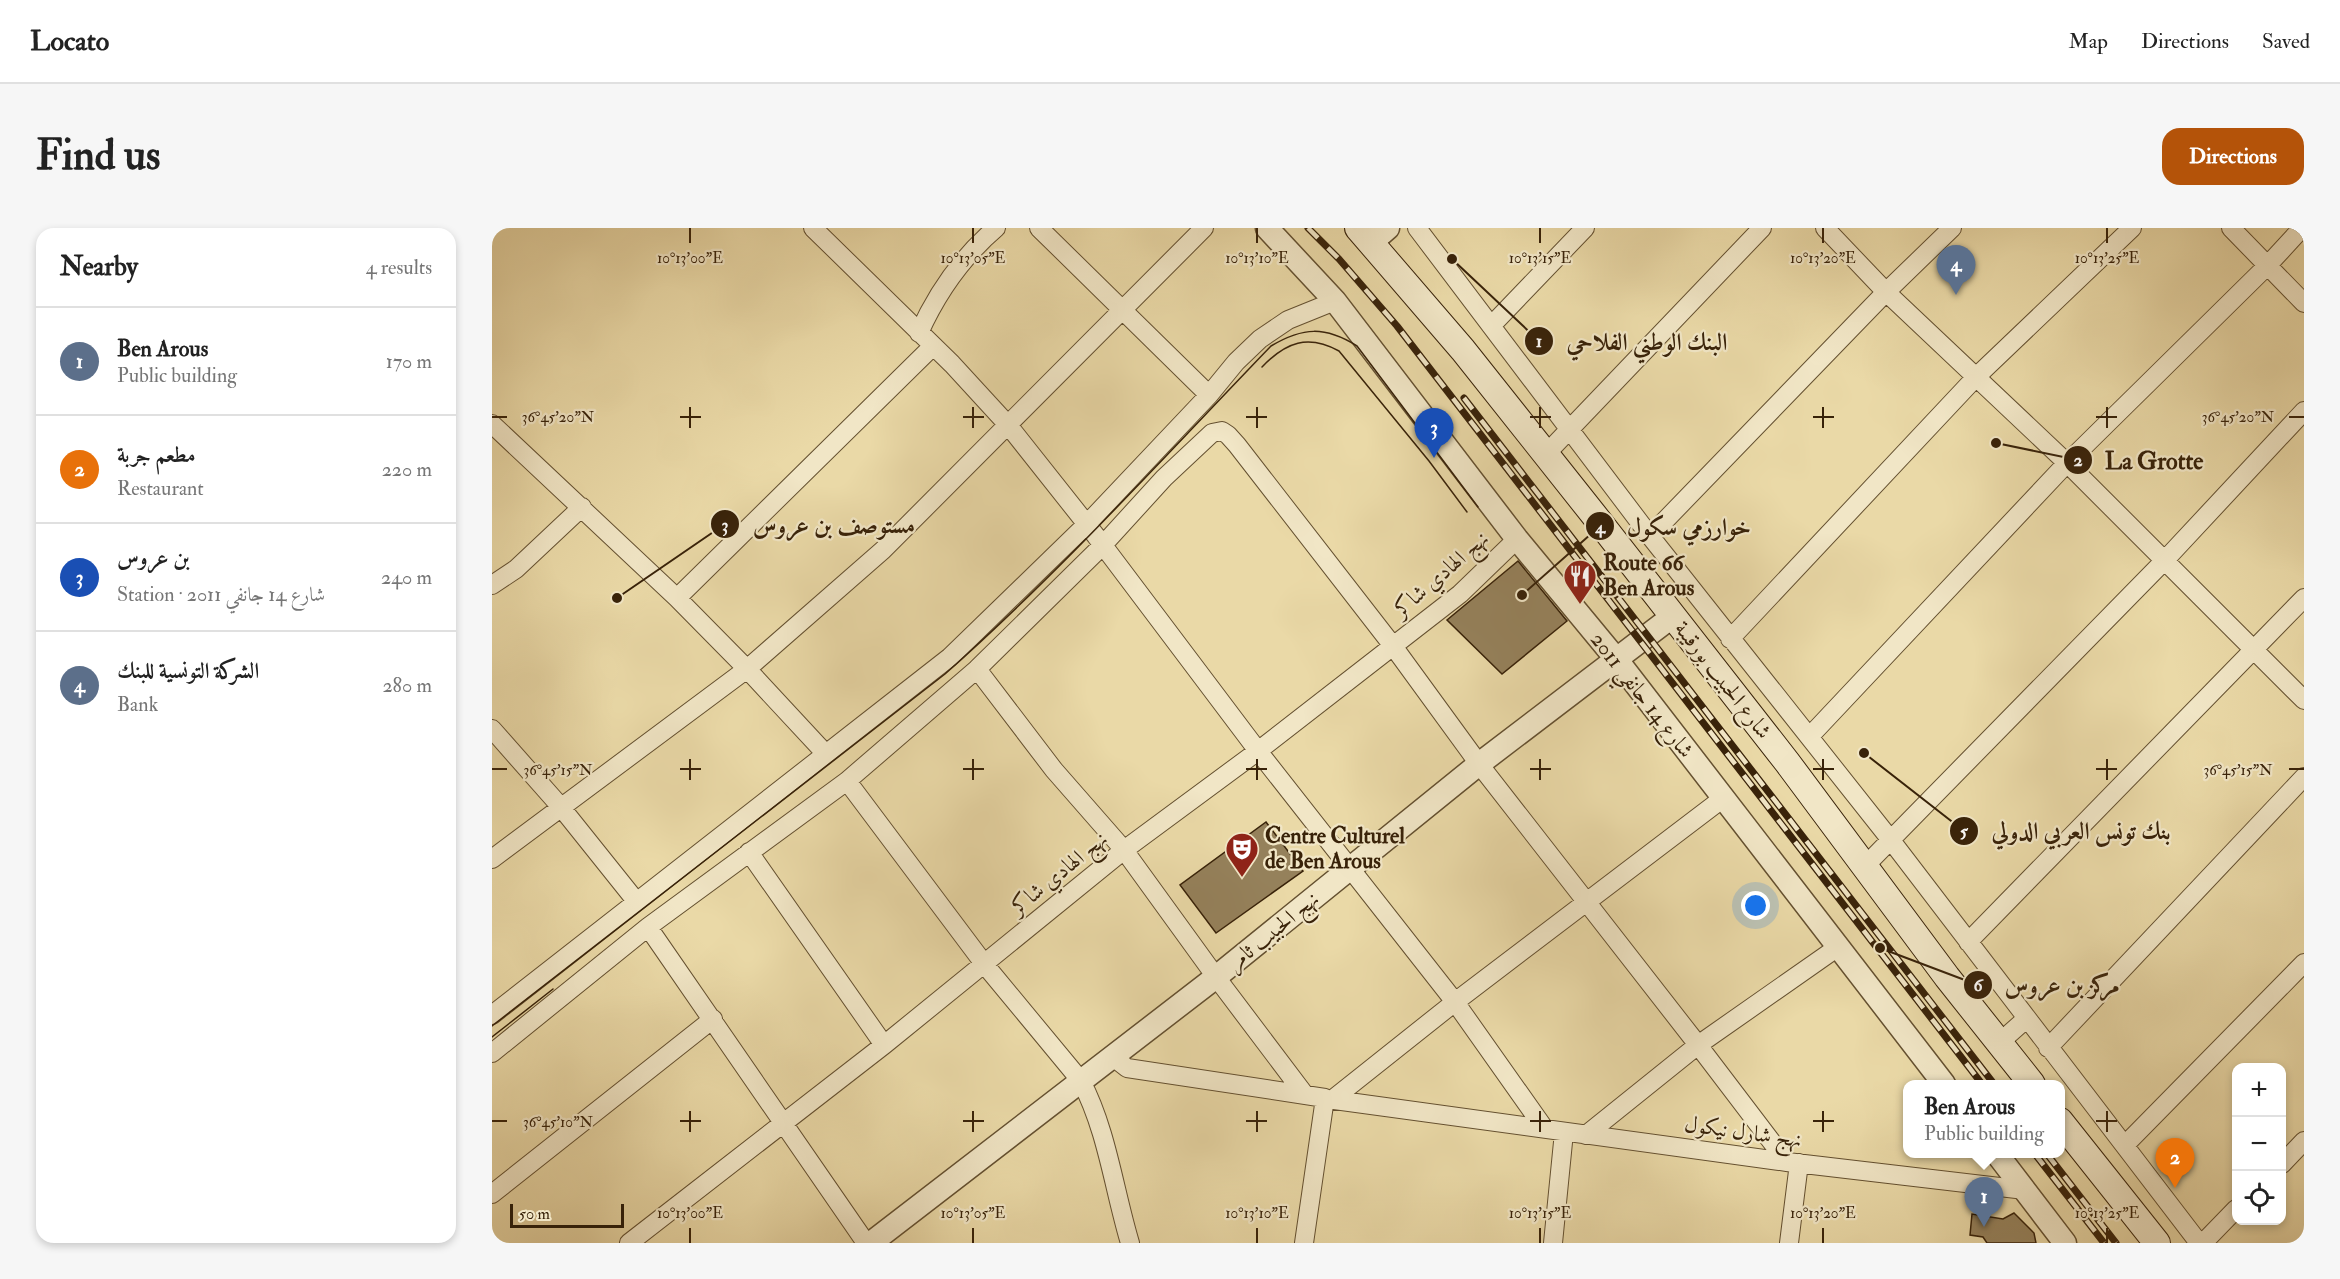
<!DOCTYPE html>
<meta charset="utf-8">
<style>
:root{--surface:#fff;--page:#f6f6f6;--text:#222;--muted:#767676;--line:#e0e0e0;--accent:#b45309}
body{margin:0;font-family:"IM FELL Double Pica",Amiri,serif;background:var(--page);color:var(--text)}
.controls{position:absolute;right:18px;bottom:18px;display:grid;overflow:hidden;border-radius:12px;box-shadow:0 3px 9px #0003}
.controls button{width:54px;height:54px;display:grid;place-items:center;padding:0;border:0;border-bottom:2px solid var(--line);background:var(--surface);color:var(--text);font:30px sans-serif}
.scale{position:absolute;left:18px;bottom:15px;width:114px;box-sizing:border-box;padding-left:6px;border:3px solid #382209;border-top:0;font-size:16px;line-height:21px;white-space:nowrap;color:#382209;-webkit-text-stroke:4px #f1e6c6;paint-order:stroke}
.you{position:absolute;left:1264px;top:678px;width:21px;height:21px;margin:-15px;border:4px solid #fff;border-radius:50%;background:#1a73e8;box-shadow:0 0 0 9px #1a73e833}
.badge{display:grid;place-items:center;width:39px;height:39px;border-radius:50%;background:var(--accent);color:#fff;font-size:20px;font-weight:700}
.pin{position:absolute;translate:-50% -50px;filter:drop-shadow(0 2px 3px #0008)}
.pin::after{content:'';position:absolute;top:32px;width:21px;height:18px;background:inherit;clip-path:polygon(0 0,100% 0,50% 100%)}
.popup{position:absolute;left:1411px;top:852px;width:162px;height:78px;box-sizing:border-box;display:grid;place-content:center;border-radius:12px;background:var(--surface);filter:drop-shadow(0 2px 4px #0005);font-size:20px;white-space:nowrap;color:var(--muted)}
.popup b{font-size:22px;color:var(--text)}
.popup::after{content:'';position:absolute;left:50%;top:100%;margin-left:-12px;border:12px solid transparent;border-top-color:var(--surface)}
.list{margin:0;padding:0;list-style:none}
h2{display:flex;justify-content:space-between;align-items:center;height:78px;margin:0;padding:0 24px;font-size:26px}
h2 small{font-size:20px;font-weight:400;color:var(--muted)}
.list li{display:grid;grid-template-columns:39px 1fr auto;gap:18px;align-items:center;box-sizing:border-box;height:108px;padding:0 24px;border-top:2px solid var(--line)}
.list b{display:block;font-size:22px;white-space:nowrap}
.list p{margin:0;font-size:20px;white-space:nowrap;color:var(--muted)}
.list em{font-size:20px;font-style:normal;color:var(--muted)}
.icon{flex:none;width:33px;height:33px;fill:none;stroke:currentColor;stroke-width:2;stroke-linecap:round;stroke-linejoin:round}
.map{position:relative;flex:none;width:1812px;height:1015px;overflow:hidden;border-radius:18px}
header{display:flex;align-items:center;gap:36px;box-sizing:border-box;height:84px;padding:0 30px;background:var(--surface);border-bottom:2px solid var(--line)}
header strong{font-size:28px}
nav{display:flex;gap:33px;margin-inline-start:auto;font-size:21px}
.intro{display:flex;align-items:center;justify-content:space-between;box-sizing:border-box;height:144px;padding:0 36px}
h1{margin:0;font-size:42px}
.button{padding:15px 27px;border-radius:18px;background:var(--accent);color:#fff;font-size:21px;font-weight:700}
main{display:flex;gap:36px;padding:0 36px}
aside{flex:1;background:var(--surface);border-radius:18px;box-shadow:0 3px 9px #0003}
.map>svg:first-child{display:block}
</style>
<header>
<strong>Locato</strong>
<nav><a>Map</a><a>Directions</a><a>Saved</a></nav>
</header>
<div class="intro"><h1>Find us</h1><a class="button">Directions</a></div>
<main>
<aside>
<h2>Nearby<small>4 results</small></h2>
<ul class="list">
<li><span class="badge" style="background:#5c6f8a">1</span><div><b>Ben Arous</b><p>Public building</p></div><em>170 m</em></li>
<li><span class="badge" style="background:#e8710a">2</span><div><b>مطعم جربة</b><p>Restaurant</p></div><em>220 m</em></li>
<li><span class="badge" style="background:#1a4fb4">3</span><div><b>بن عروس</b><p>Station · شارع 14 جانفي 2011</p></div><em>240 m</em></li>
<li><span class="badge" style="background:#5c6f8a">4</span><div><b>الشركة التونسية للبنك</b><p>Bank</p></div><em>280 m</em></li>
</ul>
</aside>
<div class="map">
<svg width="1812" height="1015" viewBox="0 0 1812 1015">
<rect width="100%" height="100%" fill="#ead9a7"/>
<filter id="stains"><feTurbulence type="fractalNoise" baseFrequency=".00333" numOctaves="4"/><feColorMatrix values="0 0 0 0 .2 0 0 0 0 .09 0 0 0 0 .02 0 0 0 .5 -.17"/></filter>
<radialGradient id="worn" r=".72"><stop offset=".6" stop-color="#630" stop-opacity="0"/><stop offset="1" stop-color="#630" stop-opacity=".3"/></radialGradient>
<path fill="#95815b" stroke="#382209" stroke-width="1.5" d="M1026,333L1075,393L1010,446L955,392Z
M774,594L811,643L724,705L688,657Z
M1522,985L1542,1005L1544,1015H1495L1491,1009L1478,1007L1480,986L1511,991Z"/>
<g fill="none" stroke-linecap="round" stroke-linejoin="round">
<defs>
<path id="minor" d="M321,0L460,136L516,197L604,308L766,523L963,774L841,871
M547,0L717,167
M925,0L1158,308L1398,611L1707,1015
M1333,0L1394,64L1575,235L1812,472
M1739,0L1812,75
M999,98L1093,0
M427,105C445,65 470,29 504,0
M0,196L185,370L255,441L333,525
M1053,227L1270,0
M1158,308L1394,64L1460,0
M0,357L24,341L90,279
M185,370L441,118
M1238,411L1484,149L1640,0
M485,441L562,542L632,622L724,749L813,867
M0,501L68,578L144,673
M1318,508L1575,235L1775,38L1810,0
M355,553L493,737L589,853C615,902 622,962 638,1015
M257,624L392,817
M0,631L255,441L391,322L712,0
M1373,638L1673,332L1812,183
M156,699L374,1015
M1476,714L1812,370
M0,787L458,429L594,297L717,167L744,134L768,111L796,92L843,73
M1507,815L1534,791
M1556,820L1812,549
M0,825L156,699L355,553L485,441L610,318L672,250L720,205L730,203L736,207L745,217L901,418L987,536L1206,817L1295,934
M621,829L635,840L833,870L812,1015
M835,871L1295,934L1533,962
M1052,900L963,774L1230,571
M1094,907L1206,817L1346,719
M1633,917L1812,735
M1790,936L1812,913
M0,966L221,791
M137,1015L392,817L632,622L766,523L968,366L1025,311
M1061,1015L1072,904
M1297,1015L1307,935
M1711,1015L1744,981"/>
<path id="tertiary" d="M775,0L843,73L1025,311L1125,432L1452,856
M880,14L896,0
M1505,926L1573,1015
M379,1015L724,749L987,536L1181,388"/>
<path id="secondary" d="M866,0L971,122L1102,287L1295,534L1455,749L1540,856
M1568,893L1665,1015"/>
</defs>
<use href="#minor" stroke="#645030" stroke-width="20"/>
<use href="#tertiary" stroke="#645030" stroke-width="25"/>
<use href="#secondary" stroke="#382209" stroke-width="28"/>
<use href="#minor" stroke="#f1e6c6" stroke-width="18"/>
<use href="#tertiary" stroke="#f1e6c6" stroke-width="22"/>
<use href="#secondary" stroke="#f1e6c6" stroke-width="26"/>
<path stroke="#382209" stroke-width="1.5" d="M770,139C794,114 816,106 847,123L937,233L975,284
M0,798L453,446C568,344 672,229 779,118C811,99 833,98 865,118L986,279
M0,809L61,761"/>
<defs>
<path id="rail" d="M816,0L847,31L905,98L1490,856
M972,170L1502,856
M1543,926L1612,1015
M1555,926L1624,1015"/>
</defs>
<use href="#rail" stroke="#382209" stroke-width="7"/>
<use href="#rail" stroke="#f1e6c6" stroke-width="4.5" stroke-dasharray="14" stroke-linecap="butt"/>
</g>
<path fill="none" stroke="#382209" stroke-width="2" d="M198,0V15M481,0V15M765,0V15M1048,0V15M1331,0V15M1615,0V15M198,179V200M481,179V200M765,179V200M1048,179V200M1331,179V200M1615,179V200M0,189H15M188,189H209M471,189H492M754,189H775M1038,189H1059M1321,189H1342M1604,189H1625M1797,189H1812M198,531V552M481,531V552M765,531V552M1048,531V552M1331,531V552M1615,531V552M0,541H15M188,541H209M471,541H492M754,541H775M1038,541H1059M1321,541H1342M1604,541H1625M1797,541H1812M198,883V904M481,883V904M765,883V904M1048,883V904M1331,883V904M1615,883V904M0,893H15M188,893H209M471,893H492M754,893H775M1038,893H1059M1321,893H1342M1604,893H1625M198,1000V1015M481,1000V1015M765,1000V1015M1048,1000V1015M1331,1000V1015M1615,1000V1015"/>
<defs>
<symbol id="restaurant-pin" viewBox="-11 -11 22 30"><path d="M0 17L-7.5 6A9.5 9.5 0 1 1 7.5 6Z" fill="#8f2418" stroke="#f1e6c6"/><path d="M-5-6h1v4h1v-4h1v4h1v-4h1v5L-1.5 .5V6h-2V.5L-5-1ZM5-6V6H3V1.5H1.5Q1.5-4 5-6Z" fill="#fff"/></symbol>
<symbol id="theatre-pin" viewBox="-11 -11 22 30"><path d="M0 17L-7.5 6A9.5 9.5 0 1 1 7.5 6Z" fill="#8f2418" stroke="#f1e6c6"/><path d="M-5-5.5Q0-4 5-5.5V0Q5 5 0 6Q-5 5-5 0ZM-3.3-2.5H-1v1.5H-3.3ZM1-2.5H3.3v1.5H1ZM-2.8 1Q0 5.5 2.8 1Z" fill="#fff"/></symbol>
</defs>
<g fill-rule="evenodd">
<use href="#restaurant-pin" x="1069" y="329" width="38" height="52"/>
<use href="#theatre-pin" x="731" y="602" width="38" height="52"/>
</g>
<g text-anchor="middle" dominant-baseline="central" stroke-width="4.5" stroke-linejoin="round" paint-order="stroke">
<g font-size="22" font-weight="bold" fill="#382209" stroke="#f1e6c6" text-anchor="start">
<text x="1111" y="335">Route 66<tspan x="1111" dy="25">Ben Arous</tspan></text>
<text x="773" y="608">Centre Culturel<tspan x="773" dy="25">de Ben Arous</tspan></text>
</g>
<g font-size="22" fill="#382209" stroke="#f1e6c6">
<text transform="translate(949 346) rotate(-41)">نهج الهادي شاكر</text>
<text transform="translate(1231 452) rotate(52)">شارع الحبيب بورقيبة</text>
<text transform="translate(1150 467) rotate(52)">شارع 14 جانفي 2011</text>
<text transform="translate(567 645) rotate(-39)">نهج الهادي شاكر</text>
<text transform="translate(781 703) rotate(-39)">نهج الحبيب ثامر</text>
<text transform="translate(1251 904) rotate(8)">نهج شارل نيكول</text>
</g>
</g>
<g font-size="15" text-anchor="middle" fill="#382209" stroke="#f1e6c6" stroke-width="4.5" stroke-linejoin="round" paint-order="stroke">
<text x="198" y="35">10°13'00"E</text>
<text x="481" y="35">10°13'05"E</text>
<text x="765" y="35">10°13'10"E</text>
<text x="1048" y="35">10°13'15"E</text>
<text x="1331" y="35">10°13'20"E</text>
<text x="1615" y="35">10°13'25"E</text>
<text x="66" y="194">36°45'20"N</text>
<text x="1746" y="194">36°45'20"N</text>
<text x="66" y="547">36°45'15"N</text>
<text x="1746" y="547">36°45'15"N</text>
<text x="66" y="899">36°45'10"N</text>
<text x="198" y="990">10°13'00"E</text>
<text x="481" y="990">10°13'05"E</text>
<text x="765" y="990">10°13'10"E</text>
<text x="1048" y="990">10°13'15"E</text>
<text x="1331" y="990">10°13'20"E</text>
<text x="1615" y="990">10°13'25"E</text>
</g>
<path fill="none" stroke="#382209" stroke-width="2" d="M960 31L1047 113M1504 215L1586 232M125 370L233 296M1030 367L1108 298M1372 525L1472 603M1388 720L1486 757"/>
<g fill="#382209" stroke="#f1e6c6" stroke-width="2">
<circle cx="960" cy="31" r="6"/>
<circle cx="1504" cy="215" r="6"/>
<circle cx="125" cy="370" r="6"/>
<circle cx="1030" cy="367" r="6"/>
<circle cx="1372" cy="525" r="6"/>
<circle cx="1388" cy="720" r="6"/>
<circle cx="1047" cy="113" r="15"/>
<circle cx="1586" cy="232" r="15"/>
<circle cx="233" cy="296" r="15"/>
<circle cx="1108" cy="298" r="15"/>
<circle cx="1472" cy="603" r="15"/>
<circle cx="1486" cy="757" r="15"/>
</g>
<g font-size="18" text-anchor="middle" font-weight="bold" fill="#fff">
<text x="1047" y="119">1</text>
<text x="1586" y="238">2</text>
<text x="233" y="303">3</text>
<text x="1108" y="305">4</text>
<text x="1472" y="609">5</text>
<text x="1486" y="763">6</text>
</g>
<g font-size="24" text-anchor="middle" font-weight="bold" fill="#382209" stroke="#f1e6c6" stroke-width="4.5" stroke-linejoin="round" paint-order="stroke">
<text x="1155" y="122">البنك الوطني الفلاحي</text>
<text x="1662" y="241">La Grotte</text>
<text x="342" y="305">مستوصف بن عروس</text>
<text x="1197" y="307">خوارزمي سكول</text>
<text x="1589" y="611">بنك تونس العربي الدولي</text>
<text x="1570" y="765">مركز بن عروس</text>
</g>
<rect width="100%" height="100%" filter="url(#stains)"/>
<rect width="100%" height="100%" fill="url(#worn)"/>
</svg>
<div class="controls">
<button>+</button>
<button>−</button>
<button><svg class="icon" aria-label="locate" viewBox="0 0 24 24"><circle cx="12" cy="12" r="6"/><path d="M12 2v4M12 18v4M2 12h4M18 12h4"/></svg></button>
</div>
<div class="scale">50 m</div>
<div class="you"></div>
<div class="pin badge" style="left:1492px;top:999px;background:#5c6f8a">1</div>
<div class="popup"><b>Ben Arous</b>Public building</div>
<div class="pin badge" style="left:1683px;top:960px;background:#e8710a">2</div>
<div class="pin badge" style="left:942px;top:230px;background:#1a4fb4">3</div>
<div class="pin badge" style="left:1464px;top:67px;background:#5c6f8a">4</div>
</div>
</main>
